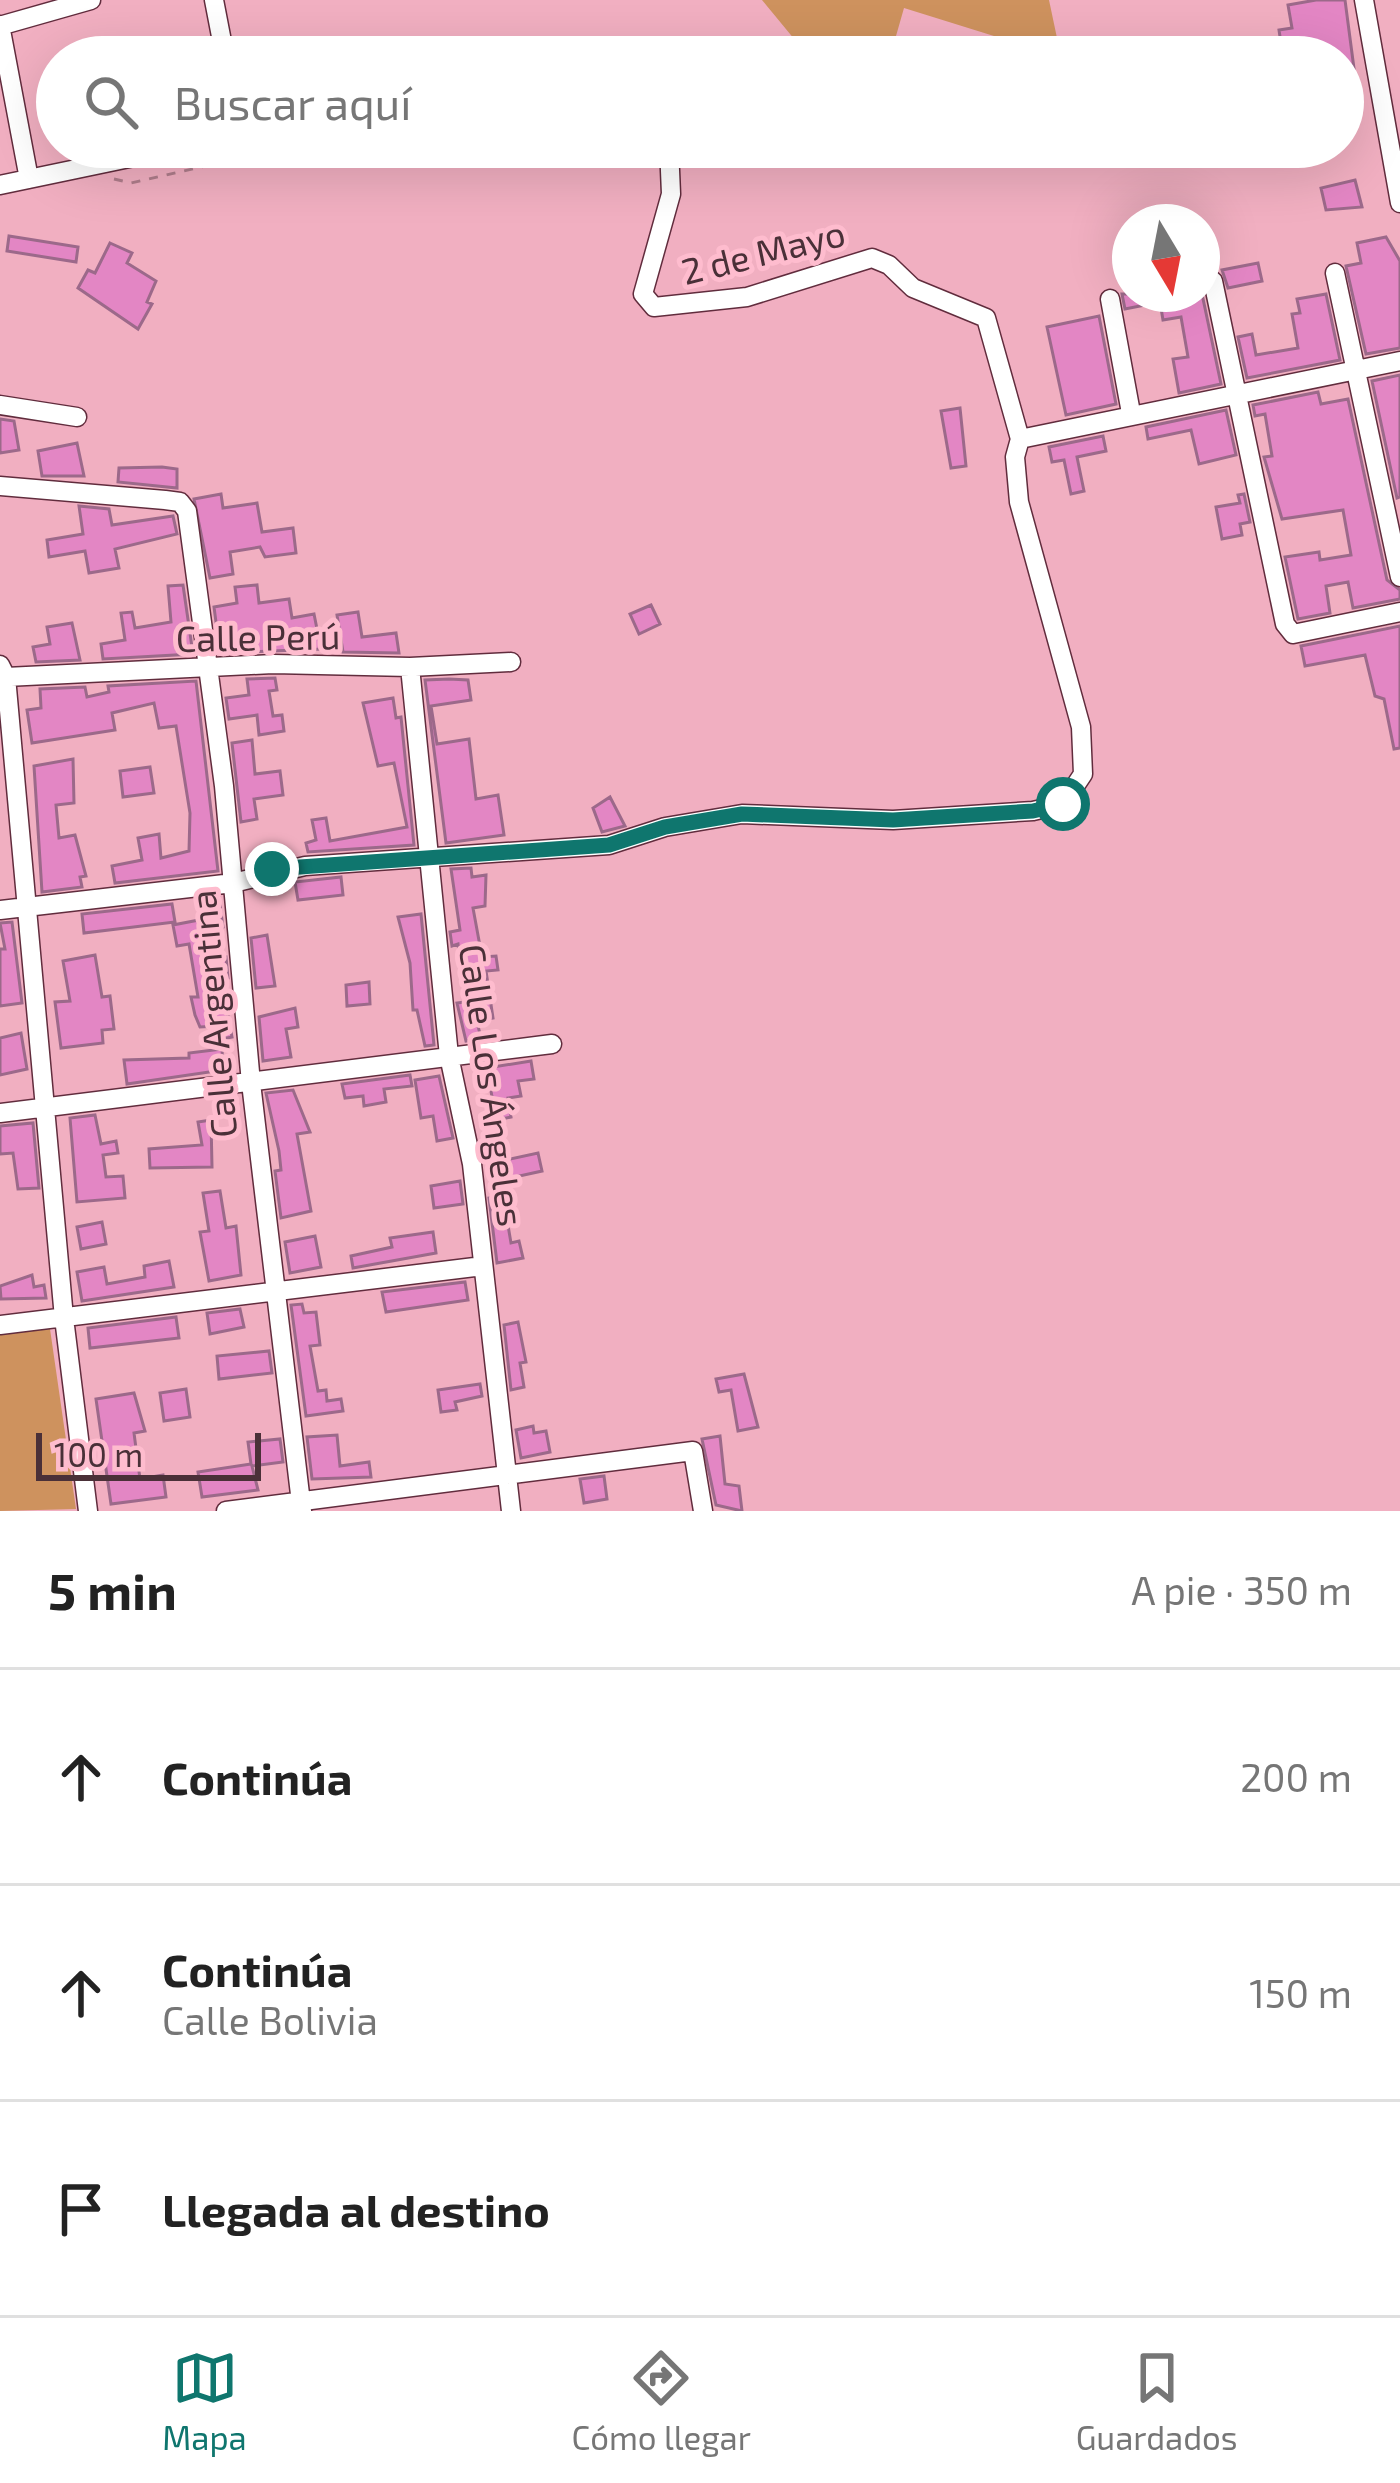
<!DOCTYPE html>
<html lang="es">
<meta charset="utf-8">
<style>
:root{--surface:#fff;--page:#f6f6f6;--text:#222;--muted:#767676;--line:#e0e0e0;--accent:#0f766e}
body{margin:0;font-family:"Exo 2",sans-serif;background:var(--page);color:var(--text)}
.compass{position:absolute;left:1112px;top:204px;width:108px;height:108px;border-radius:50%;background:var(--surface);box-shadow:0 12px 48px #0002;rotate:170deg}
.scale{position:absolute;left:36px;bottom:30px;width:225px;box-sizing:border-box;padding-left:12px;border:6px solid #4a3038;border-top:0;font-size:33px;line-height:42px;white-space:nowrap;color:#4a3038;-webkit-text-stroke:9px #febcce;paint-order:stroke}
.stop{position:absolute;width:36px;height:36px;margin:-27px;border:9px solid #0f766e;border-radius:50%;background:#fff}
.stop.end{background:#0f766e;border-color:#fff;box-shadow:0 3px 12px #0008}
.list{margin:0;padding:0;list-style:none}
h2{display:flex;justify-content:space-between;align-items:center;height:156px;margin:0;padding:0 48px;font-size:51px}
h2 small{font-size:39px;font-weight:400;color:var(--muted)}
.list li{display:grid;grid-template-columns:78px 1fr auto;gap:36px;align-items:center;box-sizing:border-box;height:216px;padding:0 48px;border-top:3px solid var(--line)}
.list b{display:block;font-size:45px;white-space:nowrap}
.list p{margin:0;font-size:39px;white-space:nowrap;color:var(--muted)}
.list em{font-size:39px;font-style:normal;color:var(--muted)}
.icon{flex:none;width:66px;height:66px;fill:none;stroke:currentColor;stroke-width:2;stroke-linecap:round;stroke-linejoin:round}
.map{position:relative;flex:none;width:1400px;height:1511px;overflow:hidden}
.search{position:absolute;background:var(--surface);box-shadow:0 12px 48px #0002;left:36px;right:36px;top:36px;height:132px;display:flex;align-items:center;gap:30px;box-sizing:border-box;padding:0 42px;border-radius:66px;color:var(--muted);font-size:45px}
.sheet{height:804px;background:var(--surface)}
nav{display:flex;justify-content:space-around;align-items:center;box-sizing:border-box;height:168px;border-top:3px solid var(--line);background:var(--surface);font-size:33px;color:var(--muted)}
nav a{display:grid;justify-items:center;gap:6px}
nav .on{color:var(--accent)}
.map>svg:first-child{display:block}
</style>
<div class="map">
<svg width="1400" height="1511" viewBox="0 0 1400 1511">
<rect width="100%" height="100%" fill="#f1afc1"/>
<path fill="#ce925e" d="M762,0H1049L1061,57L904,8L890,57H809Z
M50,1329L76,1509L0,1511V1335Z"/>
<path fill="#e386c4" stroke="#9c698a" stroke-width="3" d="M1316,0H1345L1358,99L1343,101V57H1283L1279,30L1292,28L1288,5Z
M1355,180L1362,207L1326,210L1321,188Z
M9,236L78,247L76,262L7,251Z
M1386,237L1400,261V348L1366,354L1346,266L1361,263L1357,243Z
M110,243L132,253L127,263L156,281L147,302L152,304L138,329L78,288L88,270L95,273Z
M1258,263L1262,281L1228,288L1222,270Z
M1122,294H1171V299L1202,294L1221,384L1179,393L1173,359L1188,357L1181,317L1163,320L1160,302L1125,309Z
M1326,294L1340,360L1247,378L1238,337L1252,334L1256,355L1298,348L1292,314L1300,313L1297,299Z
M1099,316L1116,404L1066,415L1047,327Z
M1400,375V497L1397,498L1372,381Z
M1318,392L1321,404L1348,399L1387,580L1400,590V599L1353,608L1348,582L1326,586L1330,613L1298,619L1285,557L1319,552L1320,560L1351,555L1343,510L1282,519L1264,457L1272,456L1265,414L1255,416L1253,405Z
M960,408L966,466L951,468L941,411Z
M1226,410L1236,455L1199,464L1191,430L1148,439L1146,427Z
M0,419L14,421L19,450L0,453Z
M1103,436L1106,451L1077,457L1084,491L1071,494L1064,460L1052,462L1049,447Z
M77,443L84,476H42L38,451Z
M162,467L177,469V488L118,482L119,468Z
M221,494L223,508L257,503L262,532L293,528L296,553L265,557L260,547L230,552L233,574L210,578L194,499Z
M1244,494L1250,522L1240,524L1242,535L1222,539L1216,507L1240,503L1238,495Z
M79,506L109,509L112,525L173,516L177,534L115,549L119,568L89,573L85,551L49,557L47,540L83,534Z
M183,585L193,654L103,659L101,644L125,640L121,613L132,612L135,628L171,622L168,586Z
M257,585L259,603L289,599L292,618L314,614L321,649L220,653L214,607L237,603L235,587Z
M651,605L660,624L639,634L630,614Z
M358,612L362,637L396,633L399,653L343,652L337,615Z
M72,623L80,660L36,662L33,647L50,644L47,627Z
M1400,626V748L1394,749L1384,699L1375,696L1365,655L1305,666L1301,646Z
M275,678L277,690L269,691L273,716L282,715L284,731L259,735L257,715L229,719L226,698L249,695L247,679Z
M449,679L468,680L471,700L431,706L437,744L469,739L476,799L498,795L504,835L446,843L425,680Z
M196,681L218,871L115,883L112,866L142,860L138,838L159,834L161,858L189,851L190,813L176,726L159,728L154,703L112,713L115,730L32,743L27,710L41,708L40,689L85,687L87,697L109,692L108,686Z
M393,698L396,718L401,717L414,845L308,852L306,843L316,840L312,820L326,818L330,841L407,827L394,763L378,766L363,703Z
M252,740L255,774L280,771L283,795L254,799L257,819L241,822L232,743Z
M73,759L74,803L56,805L59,838L75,835L86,876L80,877L82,887L42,892L34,766Z
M150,767L154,793L123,797L120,771Z
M610,797L625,826L602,832L593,808Z
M471,868L472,877L486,875L485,906L473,908L482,957L496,956L498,970L486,971L493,1018L477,1021L481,1039L466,1041L457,1003L465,1002L458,944L452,946L450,932L460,930L451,869Z
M341,877L343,895L298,900L295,882Z
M219,898L223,927L202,931L207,960L226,957L228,978L221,979L232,1037L217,1040L218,1026L200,1027L195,1015L191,997H198L189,944L177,946L173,925L204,919L199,901Z
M172,904L175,922L84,933L82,914Z
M421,914L434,1045L425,1046L417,1010H413L410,963L398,917Z
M12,922L22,1003L0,1006V949H5L0,923Z
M267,935L275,986L256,988L251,938Z
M95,955L102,997L110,996L114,1029L102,1030L103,1043L61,1048L55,1002L70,1001L63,961Z
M369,982L370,1004L347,1006L346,985Z
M295,1008L298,1027L286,1029L291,1057L263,1061L259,1017Z
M21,1033L27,1069L0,1075V1038Z
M222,1049L223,1070L127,1084L124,1060L189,1058V1053Z
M531,1061L534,1079L518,1081L521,1096L508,1098L511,1117L496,1120L487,1068Z
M410,1075L412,1086L384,1089L386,1102L364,1106L363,1096L345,1098L342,1084Z
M439,1076L453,1138L437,1141L433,1116L421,1118L415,1080Z
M293,1090L310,1132L297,1134L311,1211L281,1218L275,1171L281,1170L279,1151L266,1093Z
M95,1115L101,1144L116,1141L118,1153L103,1155L106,1177L123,1176L125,1198L77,1202L70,1118Z
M211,1120L212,1167L150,1168L149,1149L202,1145L198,1122Z
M33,1123L39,1188L18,1189L13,1153L0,1154V1126Z
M538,1153L542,1171L506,1179L501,1161Z
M460,1181L463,1204L434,1208L431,1186Z
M220,1191L226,1228L236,1226L241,1275L209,1281L200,1232L209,1231L203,1193Z
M503,1196L511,1243L519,1241L523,1258L497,1263L489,1198Z
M102,1222L106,1244L81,1249L77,1227Z
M433,1232L436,1253L353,1268L351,1256L392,1247L390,1238Z
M315,1236L321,1267L290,1273L285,1242Z
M169,1261L174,1287L82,1301L77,1272L104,1267L107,1284L145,1277L144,1266Z
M32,1275L34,1287L44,1285L46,1298L1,1299L0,1286Z
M465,1282L468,1300L386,1312L382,1292Z
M302,1304L304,1313L316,1312L320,1345L310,1346L318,1391L326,1390L327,1401L341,1399L343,1411L306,1416L291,1305Z
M240,1309L244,1327L210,1334L207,1313Z
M176,1317L179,1338L90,1348L88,1328Z
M518,1322L526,1362L520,1363L524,1387L511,1390L504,1325Z
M269,1351L272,1373L219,1379L217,1356Z
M744,1374L758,1427L738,1431L731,1390L719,1392L716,1379Z
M480,1384L482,1396L455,1402L457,1410L441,1412L438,1390Z
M186,1389L190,1417L164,1421L160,1393Z
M134,1393L145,1431L134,1433L140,1479L163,1475L166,1497L111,1504L96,1399Z
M533,1426L534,1433L546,1431L550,1452L521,1458L516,1430Z
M337,1435L340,1466L369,1462L371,1477L312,1479L307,1437Z
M720,1436L725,1484L739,1486L742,1511L716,1505L702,1439Z
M280,1439L283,1462L252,1466L258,1490L202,1497L198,1472L251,1464L248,1442Z
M604,1476L607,1499L584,1503L580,1479Z"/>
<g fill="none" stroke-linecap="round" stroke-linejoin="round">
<defs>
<path id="minor" d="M214,0L225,57
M1364,0L1400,203
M0,25L29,179
M3,25L91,0
M627,57H637
M0,185L182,147
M1335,273L1400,577
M1213,281L1285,624L1293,634L1400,612
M1110,299L1131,413
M0,405L77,417
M1020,439L1400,361
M0,486L165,500L180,502L187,511L224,786L251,1083L302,1511
M0,665L6,677L64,1318L88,1511
M410,667L449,1056L472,1164L511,1511
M6,677L273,664L410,667L511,662
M0,910L233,883L305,866L609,845L665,827L742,814L893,820L1033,811L1063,804L1083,774L1081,727L1019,502L1015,457L1020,439L986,318L913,288L889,265L872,258L747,297L654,307L643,294L671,194L669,147
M0,1113L552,1044
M0,1325L483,1266
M226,1511L693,1451L703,1511"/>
</defs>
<use href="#minor" stroke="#612c3d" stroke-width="21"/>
<path stroke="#af7d8b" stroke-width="3" stroke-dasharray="9 9" stroke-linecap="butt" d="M114,179L131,183L289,147"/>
<use href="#minor" stroke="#fff" stroke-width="18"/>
</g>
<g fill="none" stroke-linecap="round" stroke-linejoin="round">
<path stroke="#0f766e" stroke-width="15" d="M272,869L609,845L665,827L742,814L893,820L1033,811L1063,804"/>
</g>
<g text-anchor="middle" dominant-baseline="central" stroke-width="10" stroke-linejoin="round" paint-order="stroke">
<g font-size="36" fill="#4a3038" stroke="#febcce">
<text transform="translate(763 251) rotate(-14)">2 de Mayo</text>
<text transform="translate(258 636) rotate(-1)">Calle Perú</text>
<text transform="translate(212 1014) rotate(-95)">Calle Argentina</text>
<text transform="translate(493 1085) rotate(82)">Calle Los Ángeles</text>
</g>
</g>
</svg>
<svg class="compass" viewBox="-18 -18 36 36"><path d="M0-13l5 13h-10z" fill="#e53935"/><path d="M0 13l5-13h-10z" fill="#767676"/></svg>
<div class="scale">100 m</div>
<div class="stop" style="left:1063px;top:804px"></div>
<div class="stop end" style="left:272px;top:869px"></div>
<div class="search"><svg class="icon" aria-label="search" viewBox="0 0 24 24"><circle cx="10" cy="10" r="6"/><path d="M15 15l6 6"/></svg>Buscar aquí</div>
</div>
<section class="sheet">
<h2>5 min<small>A pie · 350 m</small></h2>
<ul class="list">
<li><svg class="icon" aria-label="ahead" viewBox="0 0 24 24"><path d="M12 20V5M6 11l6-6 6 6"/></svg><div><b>Continúa</b></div><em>200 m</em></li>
<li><svg class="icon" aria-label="ahead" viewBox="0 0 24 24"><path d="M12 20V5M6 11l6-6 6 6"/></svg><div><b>Continúa</b><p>Calle Bolivia</p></div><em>150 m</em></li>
<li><svg class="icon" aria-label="arrive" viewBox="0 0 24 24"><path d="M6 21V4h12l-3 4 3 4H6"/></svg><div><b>Llegada al destino</b></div></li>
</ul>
</section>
<nav>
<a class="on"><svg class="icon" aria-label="map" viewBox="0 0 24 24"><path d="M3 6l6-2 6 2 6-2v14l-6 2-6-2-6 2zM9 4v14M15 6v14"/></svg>Mapa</a>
<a><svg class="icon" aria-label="directions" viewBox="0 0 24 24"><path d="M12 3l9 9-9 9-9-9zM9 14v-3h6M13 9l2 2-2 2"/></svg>Cómo llegar</a>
<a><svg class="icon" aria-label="saved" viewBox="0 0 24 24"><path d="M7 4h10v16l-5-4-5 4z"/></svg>Guardados</a>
</nav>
